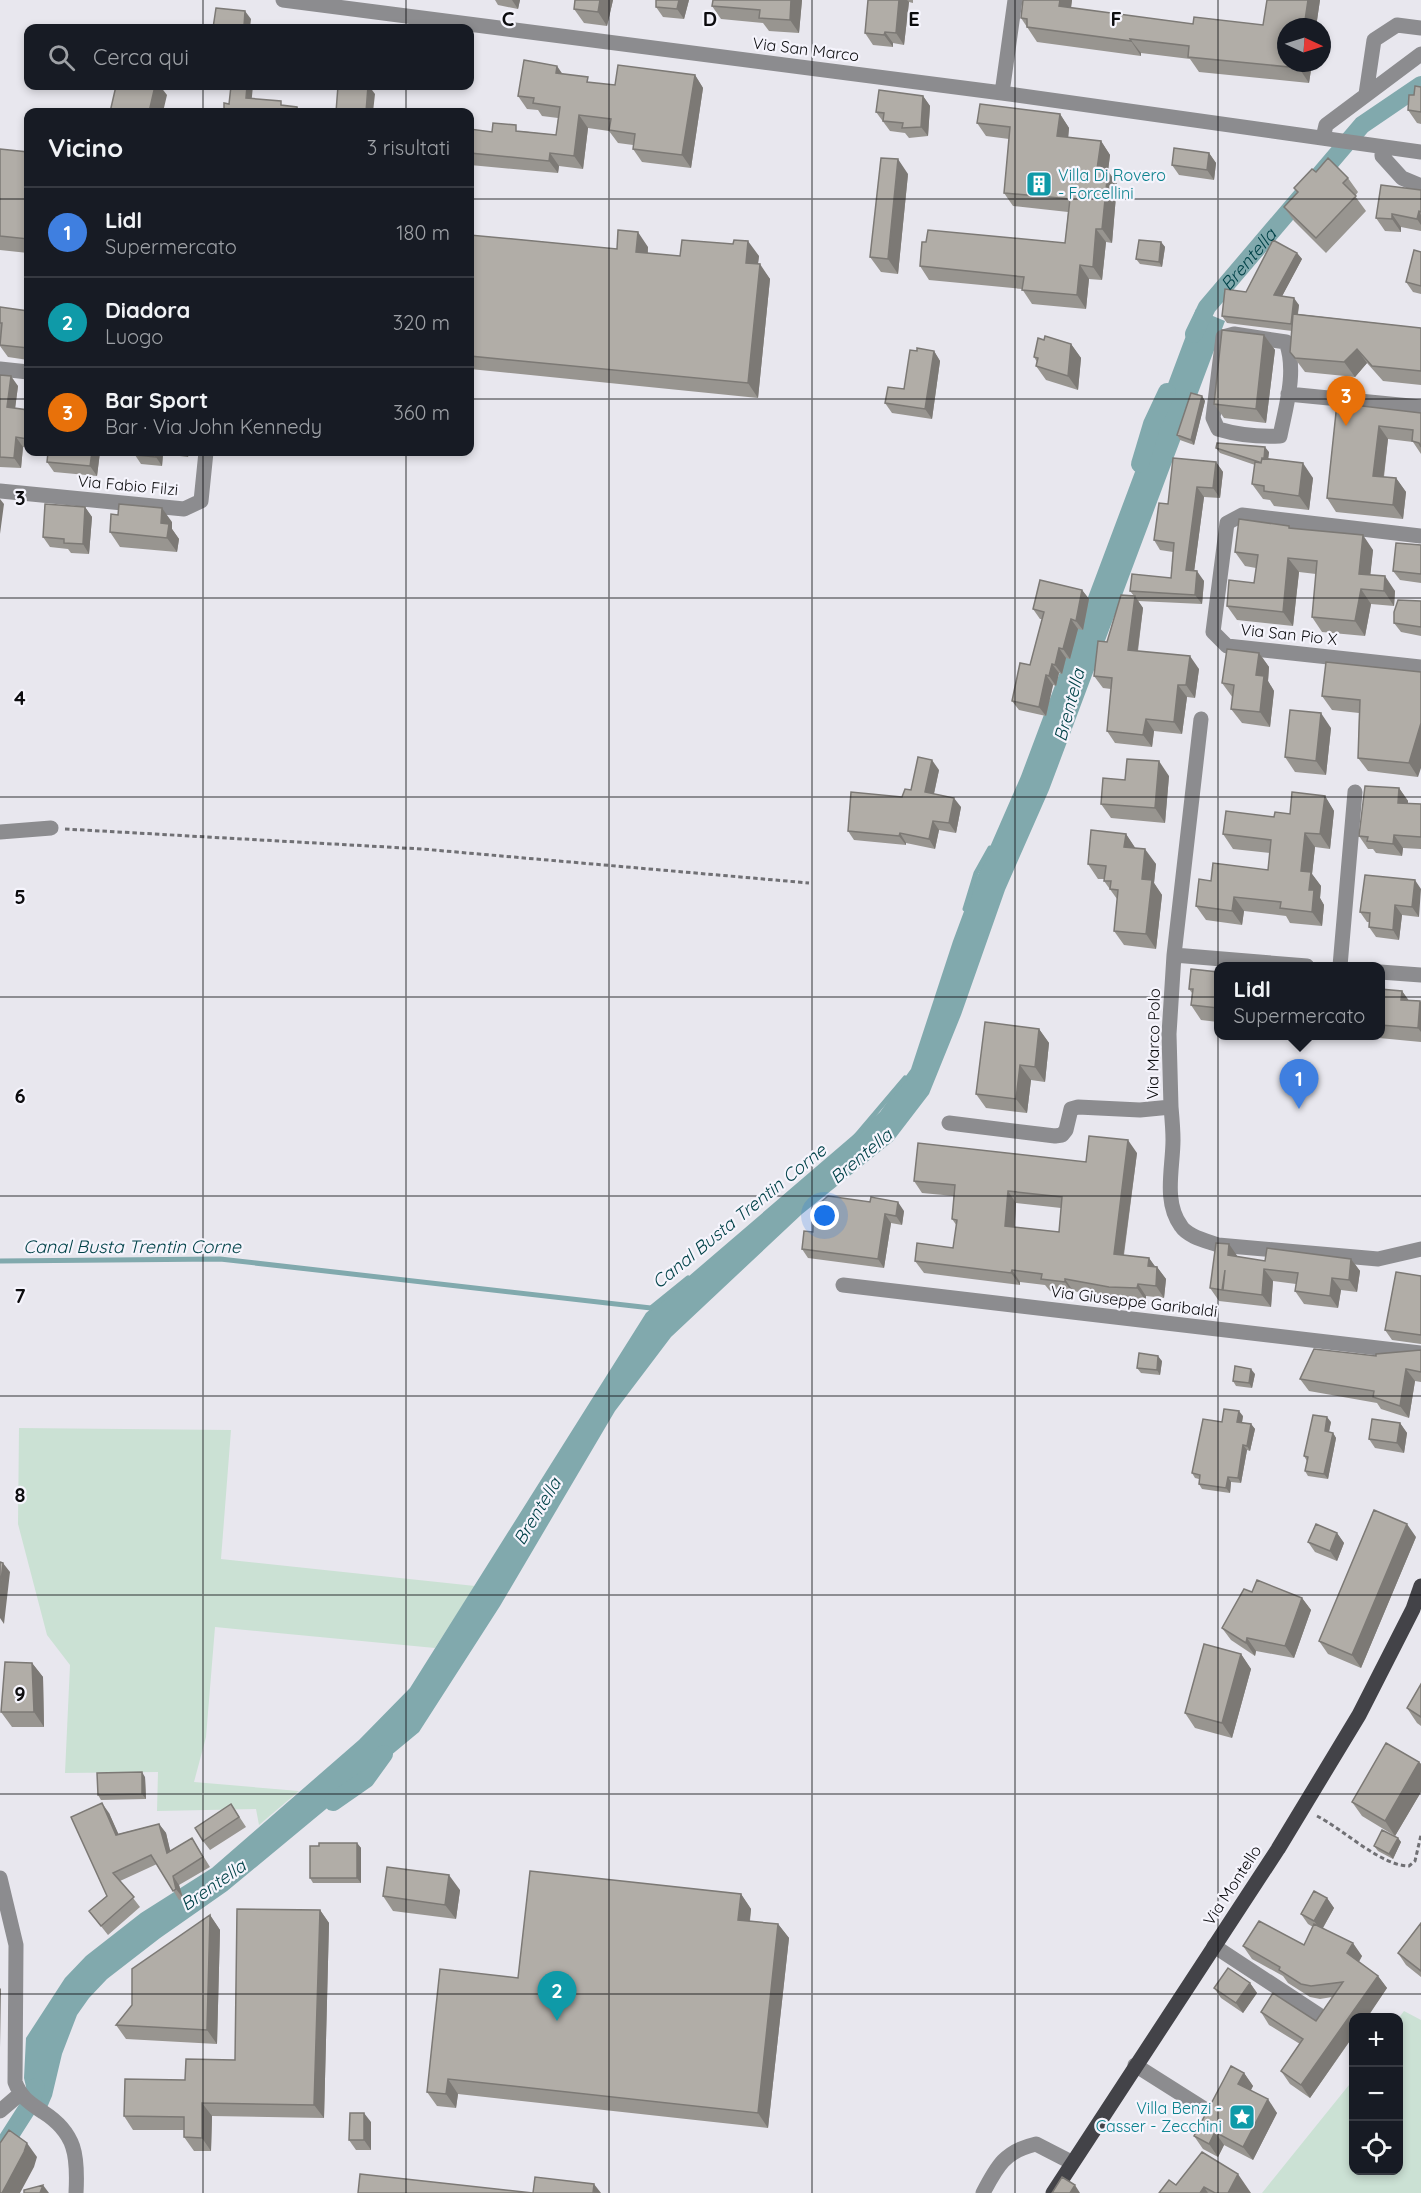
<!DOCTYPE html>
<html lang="it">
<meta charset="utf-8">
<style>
:root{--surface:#171b24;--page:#242831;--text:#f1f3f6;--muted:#9ea1a6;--line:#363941;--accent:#1a73e8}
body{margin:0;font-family:Quicksand,sans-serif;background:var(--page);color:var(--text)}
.controls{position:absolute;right:18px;bottom:18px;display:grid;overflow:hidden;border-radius:12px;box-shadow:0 3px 9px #0003}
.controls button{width:54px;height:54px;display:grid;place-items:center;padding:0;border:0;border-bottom:2px solid var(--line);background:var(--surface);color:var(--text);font:30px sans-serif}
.compass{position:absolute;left:1277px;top:18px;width:54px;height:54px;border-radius:50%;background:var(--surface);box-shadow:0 3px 9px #0003;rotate:94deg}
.you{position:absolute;left:825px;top:1216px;width:21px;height:21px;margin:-15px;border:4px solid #fff;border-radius:50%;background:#1a73e8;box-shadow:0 0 0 9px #1a73e833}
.badge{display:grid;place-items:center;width:39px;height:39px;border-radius:50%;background:var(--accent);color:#fff;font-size:20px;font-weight:700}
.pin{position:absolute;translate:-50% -50px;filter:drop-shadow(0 2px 3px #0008)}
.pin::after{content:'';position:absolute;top:32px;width:21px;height:18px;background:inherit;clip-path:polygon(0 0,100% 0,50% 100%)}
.popup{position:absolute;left:1214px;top:962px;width:171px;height:78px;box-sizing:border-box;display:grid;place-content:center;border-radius:12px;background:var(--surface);filter:drop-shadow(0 2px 4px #0005);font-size:20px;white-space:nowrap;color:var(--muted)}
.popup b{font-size:22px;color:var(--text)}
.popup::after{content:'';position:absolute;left:50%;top:100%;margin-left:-12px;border:12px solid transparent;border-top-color:var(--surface)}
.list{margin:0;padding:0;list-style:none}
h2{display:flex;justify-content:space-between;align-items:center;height:78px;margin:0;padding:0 24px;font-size:26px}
h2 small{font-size:20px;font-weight:400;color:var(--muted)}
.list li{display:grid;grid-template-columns:39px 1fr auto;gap:18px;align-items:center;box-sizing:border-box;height:90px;padding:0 24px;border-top:2px solid var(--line)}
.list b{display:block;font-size:22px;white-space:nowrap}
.list p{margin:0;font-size:20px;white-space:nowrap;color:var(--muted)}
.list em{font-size:20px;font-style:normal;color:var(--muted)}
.icon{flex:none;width:33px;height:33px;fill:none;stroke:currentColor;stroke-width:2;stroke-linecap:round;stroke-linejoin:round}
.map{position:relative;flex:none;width:1421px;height:2193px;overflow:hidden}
.search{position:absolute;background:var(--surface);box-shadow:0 3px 9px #0003;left:24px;top:24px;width:450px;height:66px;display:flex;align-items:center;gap:15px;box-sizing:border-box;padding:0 21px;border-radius:12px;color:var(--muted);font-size:22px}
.panel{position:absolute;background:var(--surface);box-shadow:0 3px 9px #0003;left:24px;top:108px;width:450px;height:348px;border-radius:12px}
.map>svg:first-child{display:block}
</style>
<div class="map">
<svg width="1421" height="2193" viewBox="0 0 1421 2193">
<rect width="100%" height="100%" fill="#e8e7ee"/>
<path fill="#cbe1d4" d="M19,1428L231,1430L221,1559L475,1586L435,1648L215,1627L206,1737L194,1782L299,1791L259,1825L256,1809L157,1811L158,1772L65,1773L70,1665L47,1635L18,1524Z
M1404,2011L1421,2020V2193H1262L1353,2080L1354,2170H1398V2019Z"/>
<path fill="#81a9ad" d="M1196,309L1225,321L1049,790L1005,890L961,1015L929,1094L893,1141L802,1214L671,1337L615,1411L500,1606L419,1732L227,1891L160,1938L107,1979L89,1998L77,2015L62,2054L52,2096L46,2110L27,2091L24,2078L26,2038L65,1978L86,1956L141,1913L212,1868L359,1740L410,1688L646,1313L880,1112L911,1069L953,941L976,879L1021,776Z"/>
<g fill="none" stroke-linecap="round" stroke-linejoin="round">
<path stroke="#81a9ad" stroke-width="5" d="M965,909L976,873L990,848
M855,1137L905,1078
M0,1261L220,1259L651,1308L688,1278"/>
<g stroke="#81a9ad" stroke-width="18">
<path id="s1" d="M1194,334L1207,307L1362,125L1421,85"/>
<path d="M1140,464L1152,424L1167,392"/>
<path d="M333,1802L366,1779L384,1754"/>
<path d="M0,2151L30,2104L36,2087"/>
</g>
<path stroke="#707074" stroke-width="3" stroke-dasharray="4.5 3" stroke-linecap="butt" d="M65,829L422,849L809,883
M1317,1816C1343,1829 1381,1866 1409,1866L1415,1861L1421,1835"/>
<path stroke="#8c8c8f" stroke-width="15" d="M283,0L1002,93L1421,152
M1002,93L1015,0
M1366,94L1374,40L1397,25L1421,28
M1323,138L1326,125L1421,54
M1382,147V156L1402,178L1421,186
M1234,334L1286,342C1297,371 1286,406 1280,436C1259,437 1238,435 1218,429L1213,418L1223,337Z
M0,369L28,372
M1288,394L1421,407
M0,491L184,509L201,501L206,452
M1421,536L1242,515L1227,523L1213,632L1227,646L1421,667
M0,832L51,828
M1174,955L1201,719
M1340,966L1355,792
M1380,972L1421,975
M1171,1107C1172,1118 1173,1129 1173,1140C1173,1168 1163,1201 1181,1226C1188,1237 1207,1241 1218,1245L1378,1259L1421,1249
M949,1123L1055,1136L1062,1135L1066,1130L1071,1109L1078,1107L1140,1110L1171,1107L1169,1034L1174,955L1307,966
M843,1285L1421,1353
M0,1878L16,1945L15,2082C21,2098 30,2103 43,2112C76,2133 78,2156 76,2193
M1214,1946L1325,2019
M1135,2065L1203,2108
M0,2111L20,2094
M983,2193C997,2166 1005,2151 1036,2144L1071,2162"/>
<path stroke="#434348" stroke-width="15" d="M1053,2193L1278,1849L1359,1715L1413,1609L1421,1586"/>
</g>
<path fill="#989590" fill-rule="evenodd" d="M495,0H520L518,9L498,5Z
M575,0H613L607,26L584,23L574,9Z
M689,0L684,19L663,17L656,7Z
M802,0L799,33L769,31L763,23L721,19L712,6Z
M868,0H913V3L909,2L904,45L893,43V47L873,45L865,33Z
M1023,0H1072L1071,8L1193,24L1263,25L1320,0L1316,27H1286L1312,63L1309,83L1199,72L1190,59L1141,53V56L1037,42L1021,18Z
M563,74L592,83L615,85L695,75L703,88L691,168L642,162L633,149V145L618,143L609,131L588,128L583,169L559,166L558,173L470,165V129L492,132L521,131L556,135L558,118L542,116L538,110L527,109L518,96Z
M1421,87V124L1417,123L1408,110L1414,95Z
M923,96L930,106L928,136L909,138L905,133L890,131L876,112Z
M1060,114L1069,128L1068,138L1101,141L1110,155L1108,171L1117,184L1112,243L1106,242L1102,280L1089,279L1086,309L1032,304L1022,289L929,280L920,266L1065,243L1068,212L1013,206L1004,193L1009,139L986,136L977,123Z
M0,149L28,152V253L0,250Z
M1209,153L1216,163L1214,180L1179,175L1172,165Z
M1316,172L1348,178L1358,192L1355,196L1366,211L1326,253L1294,221L1284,207L1297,193L1294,188Z
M908,174L898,274L881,272L870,257Z
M1421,190V231L1401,227V232L1385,231L1376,218Z
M470,235L617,249L648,247V253L680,256L733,244L759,256L758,264L770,279L758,398L470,369Z
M1161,242L1165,247L1162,267L1140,264L1136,259Z
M1421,252V294L1413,292L1406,282Z
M1297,253L1302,259L1282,296L1299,305L1298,314L1421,328V385L1383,381L1367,363L1355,377L1305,372L1290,352L1292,331L1227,323L1222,316L1246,292Z
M0,307L28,311V360L8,357L0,346Z
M1264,335L1275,350L1266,423L1224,418L1214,404Z
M1071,344L1081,358L1078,390L1046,380L1036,366L1037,362L1034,357Z
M917,351H934L940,361L932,419L892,413L885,403L904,389Z
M0,375L18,386L15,408L28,410V448L23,447L21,468L0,467Z
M1202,396L1205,401L1194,445L1180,440L1177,435Z
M1337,403L1421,413V454L1413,442L1388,439L1384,477L1396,478L1406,492L1403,519L1336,512L1327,498Z
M1216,448L1269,452L1268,459L1313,478L1309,510L1274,506L1270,500L1263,499L1252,484L1255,465L1220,453Z
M100,452L97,476L54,472L47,462Z
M135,452H189L188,457L163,454L162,466L141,464L135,455Z
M1216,462L1223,472L1220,498L1204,497L1194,571L1204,581L1202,604L1138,601L1143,608L1138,651L1199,669L1195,698L1187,697L1182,734L1154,731L1152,747L1115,743L1107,731L1111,689L1103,688L1094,676L1107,642L1134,596L1130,591L1171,578L1173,552L1160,550L1154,540L1168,504Z
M85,507L92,517L89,554L71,553L68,549L50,547L43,537Z
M172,522V529L179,539L177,552L120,547L110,532Z
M1291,529L1373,550L1370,575L1395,591L1394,606L1371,604L1365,636L1322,632L1312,617L1316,574L1299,572L1293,626L1237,620L1227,606L1254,583L1256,568L1245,566L1235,552Z
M1421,545V583L1400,580L1393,571Z
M1082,590L1089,599L1083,630L1078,629L1070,659L1066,658L1062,674L1059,673L1056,686L1053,685L1046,716L1019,710L1012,701L1030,665L1042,619H1040L1033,609Z
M1421,601V636L1401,632L1394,623Z
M1259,653L1269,667L1268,681L1274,691L1270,727L1242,723L1231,709L1233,698L1222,683Z
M1421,672L1418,777L1368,771L1358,758L1359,713L1332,710L1322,696Z
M1331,728L1326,775L1295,772L1285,757Z
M939,770L934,794L961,807L956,833L939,830L935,849L906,843V845L854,840L848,831L902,797L911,790Z
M1169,776L1165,823L1111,818L1101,804L1125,780Z
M1399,788L1408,801V803L1421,804V849L1403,848L1402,856L1376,853L1373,849H1368L1359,836Z
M1325,796L1334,811L1330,849L1315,847L1312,874L1321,886L1320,898L1324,905L1322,926L1290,923L1286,916L1244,911L1242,925L1206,920L1196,906L1268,870L1270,853L1233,849L1223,834L1274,817L1290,814Z
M1126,834L1135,848L1156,864L1154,883L1162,895L1156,949L1124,945L1114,931L1117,899L1104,881V879H1098L1088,864Z
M1415,880L1419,917L1402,915L1399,940L1376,937L1369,927V922H1367L1360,912Z
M1218,972V1022L1201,1020L1191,1005L1192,993L1189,989Z
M1380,989L1402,991L1409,1001L1421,1002V1042L1379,1038L1377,1035H1380Z
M1039,1029L1049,1043L1045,1082L1031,1080L1027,1113L986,1108L976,1094Z
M1137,1153L1124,1255L1149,1258L1155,1267H1157L1166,1279L1164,1298L1146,1296V1301L1117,1299L1073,1291V1294L1050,1291L1045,1285L1020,1282V1285L924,1273L915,1261L953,1248L957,1226L952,1219L954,1196L922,1193L914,1181L1086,1162ZM1016,1203L1061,1208L1059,1232L1015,1227Z
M814,1208L904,1211L902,1225L891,1223L884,1268L808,1258L802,1249L813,1232Z
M1238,1257L1265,1261L1351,1259L1360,1271L1357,1292L1341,1290L1338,1308L1304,1304L1295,1291L1296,1284L1273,1281L1271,1307L1219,1301L1210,1288Z
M1421,1276V1344L1392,1340L1385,1330Z
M1421,1350V1382L1415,1381L1409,1418L1381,1409L1377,1403L1309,1391L1300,1379L1376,1356Z
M1162,1361L1160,1375L1141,1373L1137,1368Z
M1255,1374L1252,1388L1236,1386L1233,1381Z
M1243,1416L1242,1423L1251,1424L1255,1429L1250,1451L1247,1450L1241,1483L1231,1482L1230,1493L1202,1489L1199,1484V1479L1195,1478L1192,1473L1222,1422Z
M1331,1422L1329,1432L1333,1433L1336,1438L1328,1479L1308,1476L1305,1471L1307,1461L1304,1456Z
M1400,1423L1407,1433L1404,1453L1375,1448L1369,1439Z
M1337,1533L1344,1543L1337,1561L1315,1552L1308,1542Z
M1416,1537L1361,1668L1328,1654L1319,1641Z
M1252,1592L1302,1598L1311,1610L1294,1658L1256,1651L1255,1656L1231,1640L1222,1628Z
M1241,1654L1251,1669L1232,1738L1195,1728L1185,1713Z
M32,1663L43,1677L44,1727H12L1,1712Z
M1421,1684V1726L1417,1723L1407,1708Z
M1419,1762L1421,1764V1792L1395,1836L1362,1816L1352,1802Z
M145,1777L146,1799L101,1800L98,1795Z
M231,1804L246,1827L210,1850L203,1841Z
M109,1813L118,1834L159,1824L166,1833L170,1851L192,1838L210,1867L179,1885L183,1898L179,1900L157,1864L120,1881L140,1907L108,1935L89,1911L107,1896Z
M1398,1838L1401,1842L1393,1859L1378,1851L1374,1846Z
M357,1843L361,1848V1883H313L310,1878L319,1846Z
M460,1890L456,1919L393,1911L383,1896Z
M741,1894L751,1909L750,1921L778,1924L789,1938L768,2128L458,2094L456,2108L437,2106L427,2092L518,1978Z
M1327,1898L1334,1908L1323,1928L1362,1956L1359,1962L1378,1976L1387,1988L1310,2098L1290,2084L1281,2071L1300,2044L1269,2025L1261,2012L1316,2021L1332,1997L1320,1999L1310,1997L1288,1983L1283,1976L1252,1959L1243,1946L1304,1945L1313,1927L1308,1924L1301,1914Z
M320,1910L329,1923L324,2118L212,2116L211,2151H194L184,2137V2130H133L124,2116L185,2080L235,2060Z
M210,1915L220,1930L217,2044L126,2039L116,2025Z
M1421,1923V1977L1406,1965L1398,1953Z
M1250,1983L1257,1993L1243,2013L1221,1998L1214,1988Z
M1244,2073L1253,2086L1251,2090L1277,2113L1253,2160L1224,2145L1218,2157L1203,2149L1194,2136Z
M371,2122V2150H356L349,2140Z
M1176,2185L1251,2193H1159Z"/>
<path fill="#7c7975" d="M512,0H520L518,9Z
M600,0H613L607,26L598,12Z
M679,0H689L684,19L677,9Z
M791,0H802L799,33L790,20Z
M899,0H907L909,2L904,45L896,33Z
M1060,0H1072L1069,21L1059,6Z
M1308,0H1320L1316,27H1304Z
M245,11L251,19L250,28L244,26Z
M885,32L893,43V47L884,35Z
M1130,39L1141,53V56L1131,41Z
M1299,63H1312L1309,83L1299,68Z
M557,66L566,79L556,73Z
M695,75L703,88L691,168L682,155Z
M150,86H160L167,95L163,112H149Z
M247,86H253L251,106L246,98Z
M368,86H369L375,94L373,112H366Z
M923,96L930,106L928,136L921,127Z
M297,107L301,112H297Z
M1060,114L1069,128L1067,150L1057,136Z
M579,115L588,128L583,169L574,156Z
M1101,141L1110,155L1108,171L1117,184L1112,243L1102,229L1097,169Z
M550,153L559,166L558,173L549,161Z
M1209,153L1216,163L1214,180L1207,170Z
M898,159L908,174L898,274L888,259Z
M1419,211L1421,215V225L1417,219Z
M1392,214L1401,227V232L1392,219Z
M1096,229L1106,242L1102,280L1093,267Z
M638,232L648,247L646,267L636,252Z
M748,241L759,256L756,277L746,263Z
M1161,242L1165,247L1162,267L1159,262Z
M1297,253L1302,259L1279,302L1274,295Z
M760,264L770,279L758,398L748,383Z
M1080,265L1089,279L1086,309L1077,295Z
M1294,298L1299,305L1295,331L1291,324Z
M1264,335L1275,350L1266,423L1256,409Z
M1071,344L1081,358L1078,390L1068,376Z
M1357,349L1367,363L1355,377L1344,362Z
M934,351L940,361L932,419L925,409Z
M11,376L18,386L14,417L7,407Z
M1202,396L1205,401L1194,445L1191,440Z
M1379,426L1388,439L1382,489L1373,476Z
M16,437L23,447L21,468L14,458Z
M1265,447L1269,452L1267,469L1264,464Z
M92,452H100L97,476L90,466Z
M156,452H162L163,454L162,466L156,457Z
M185,452H189L188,457Z
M1216,462L1223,472L1220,498L1213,488Z
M1303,463L1313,478L1309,510L1299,496Z
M1396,478L1406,492L1403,519L1393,505Z
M1197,487L1204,497L1193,580L1186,570Z
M0,499L4,504L0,534Z
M85,507L92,517L89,554L83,544Z
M162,508L172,522V529L179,539L177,552L167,538L161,523Z
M1363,535L1373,550L1369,588L1359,574Z
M1288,558L1299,572L1293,626L1283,612Z
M1197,571L1204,581L1202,604L1195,595Z
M1385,576L1395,591L1394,606L1384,591Z
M1361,589L1371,604L1365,636L1355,621Z
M1082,590L1089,599L1083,630L1076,621Z
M1135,596L1143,608L1136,662L1128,650Z
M1071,619L1078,629L1070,659L1063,649Z
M1059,648L1066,658L1062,674L1055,665Z
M1259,653L1269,667L1268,681L1274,691L1270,727L1260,712L1256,675Z
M1190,656L1199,669L1195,698L1186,685Z
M1052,664L1059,673L1056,686L1049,676Z
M1046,675L1053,685L1046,716L1039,707Z
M1178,685L1187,697L1182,734L1174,722Z
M1321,713L1331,728L1326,775L1316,761Z
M1146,719L1154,731L1152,747L1143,735Z
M1421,723V768L1418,777L1409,763Z
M932,760L939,770L932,802L925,792Z
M1159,761L1169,776L1165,823L1155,808Z
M1399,788L1408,801L1407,815L1398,803Z
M1325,796L1334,811L1330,849L1320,834Z
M954,798L961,807L956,833L949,823Z
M933,821L939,830L935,849L929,839Z
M900,833L906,843V845L899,836Z
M1305,833L1315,847L1312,874L1321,886L1320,898L1324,905L1322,926L1312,912L1309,890L1301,871Z
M1126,834L1136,849L1124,847Z
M1394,835L1403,848L1402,856L1393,844Z
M1145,849L1156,864L1154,883L1162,895L1156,949L1146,934L1142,879Z
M1415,880L1421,889L1419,917L1412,907Z
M1234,897L1244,911L1242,925L1232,911Z
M1395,905L1402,915L1399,940L1393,930Z
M1402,991L1412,1005L1401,1000Z
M1420,1001L1421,1002V1032L1418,1028Z
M1039,1029L1049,1043L1045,1082L1035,1067Z
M1020,1065L1031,1080L1027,1113L1016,1099Z
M1128,1140L1137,1153L1122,1266L1114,1254Z
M1008,1191L1016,1203L1014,1238L1005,1226Z
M898,1202L904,1211L902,1225L896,1216Z
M885,1214L891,1223L884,1268L878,1259Z
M1229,1244L1238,1257L1228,1255Z
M1149,1258L1157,1269V1267L1166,1279L1164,1298L1156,1286L1148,1266Z
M1351,1259L1360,1271L1357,1292L1349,1280Z
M1264,1269L1273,1281L1271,1307L1262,1295Z
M1012,1270L1020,1282V1285L1011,1273Z
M1332,1278L1341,1290L1338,1308L1330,1296Z
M1065,1279L1073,1291V1294L1065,1282Z
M1138,1284L1146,1296V1301L1137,1288Z
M1158,1356L1162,1361L1160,1375L1157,1370Z
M1251,1369L1255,1374L1252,1388L1249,1383Z
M1406,1369L1415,1381L1409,1418L1400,1406Z
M1239,1411L1243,1416L1241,1427L1237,1422Z
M1327,1417L1331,1422L1328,1436L1325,1431Z
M1400,1423L1407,1433L1404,1453L1397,1443Z
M1251,1424L1255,1429L1250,1451L1247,1446Z
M1333,1433L1336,1438L1328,1479L1324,1474Z
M1243,1445L1247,1450L1241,1483L1238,1478Z
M1228,1477L1231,1482L1230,1493L1226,1488Z
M1407,1524L1416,1537L1361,1668L1352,1655Z
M1337,1533L1344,1543L1337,1561L1330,1551Z
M3,1563L10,1572L4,1624L0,1618V1590Z
M1302,1598L1311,1610L1294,1658L1285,1646Z
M1247,1638L1256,1651L1255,1656L1246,1643Z
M1241,1654L1251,1669L1232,1738L1222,1723Z
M32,1663L43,1677L44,1727L34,1712Z
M1419,1762L1421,1764V1792L1395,1836L1385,1821Z
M142,1772L145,1777L146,1799L142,1794Z
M102,1803L109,1813L123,1844L116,1835Z
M159,1824L166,1833L173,1862L167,1853Z
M1398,1838L1401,1842L1393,1859L1389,1854Z
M357,1843L361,1848V1883L357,1878Z
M449,1875L460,1890L456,1919L445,1905Z
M173,1876L179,1885L183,1898L176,1889Z
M741,1894L751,1909L748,1934L738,1920Z
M1327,1898L1334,1908L1321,1931L1314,1921Z
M320,1910L329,1923L324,2118L314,2105Z
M210,1915L220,1930L217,2044L207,2030Z
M778,1924L789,1938L768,2128L758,2113Z
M1353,1943L1362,1956L1356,1966L1347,1953Z
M1378,1976L1387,1988L1367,2018H1353V2036L1310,2098L1301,2085Z
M1250,1983L1257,1993L1243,2013L1236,2003Z
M0,1988L1,1989L0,2048Z
M1244,2073L1253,2086L1247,2097L1238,2084Z
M448,2079L458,2094L456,2108L446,2094Z
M1268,2099L1277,2113L1253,2160L1243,2147Z
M202,2103L212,2116L211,2151L202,2138Z
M364,2113L371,2122V2150L364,2140Z
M1215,2132L1224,2145L1218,2157L1209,2144Z
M27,2143L37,2157L34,2167L20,2193H2Z
M1238,2174L1251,2193H1228Z
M594,2184L601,2193H593Z
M43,2185L49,2193H40Z
M1075,2185L1080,2193H1070Z
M1204,2187L1208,2193H1200Z"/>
<path fill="#b1ada7" stroke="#7c7975" stroke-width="1.5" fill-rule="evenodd" d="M575,0H600L598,12L574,9Z
M656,0H679L677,9L656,7Z
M713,0H791L790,20L759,18L760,10L712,6Z
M868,0H899L896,33L885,32L884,35L865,33Z
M1023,0H1060L1059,6L1193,24L1194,17L1263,25L1267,0H1308L1304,27H1286V63H1299V68L1188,57L1189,46L1130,39L1131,41L1027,27V19L1021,18Z
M216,8L245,11L244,26L252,27V28H213Z
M524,60L557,66L556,73L588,77L587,82L615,85L618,65L695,75L682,155L633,149L635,134L609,130L611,119L579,115L574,156L550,153L549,161L470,153V129L492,132L493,123L516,125V131L556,135L560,107L533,103L534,98L518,96Z
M116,86H155L149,112H110Z
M231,86H247L246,98L281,101V105L297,107V112H224V103L229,104Z
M338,86H368L366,112H336Z
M1415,86L1421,87V112L1408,110L1409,95H1414Z
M879,90L923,96L921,127L902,128L903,123L883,121L884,113L876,112Z
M980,104L1060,114L1057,136L1101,141L1097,169L1108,170L1102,229H1096L1093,267L1080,265L1077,295L1022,290L1024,277L920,266L922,242H926L928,230L1065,243L1070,199L1004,193L1010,127L977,123Z
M1174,148L1209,153L1207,170L1172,165Z
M0,149L28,152V239L0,236Z
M881,158L898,159L888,259L870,257Z
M1328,158L1348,178L1343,183L1356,196L1316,238L1284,207L1298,192L1294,188L1312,169L1316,172Z
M1381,185L1421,190V212L1419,211L1417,219L1392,214V219L1376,218Z
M618,230L638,232L636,252L680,256L682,240L733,244L734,240L748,241L746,263L760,264L748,383L470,356V235L617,249Z
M1139,240L1161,242L1159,262L1136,259Z
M1273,240L1297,253L1274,295L1294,298L1291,324L1222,316L1225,289L1246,292Z
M1414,250L1421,252V286L1406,282Z
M0,307L28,311V348L0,345L2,323H0Z
M1293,314L1421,328V371L1372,366L1357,349L1344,362L1295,358L1290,352Z
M1222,330L1264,335L1256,409L1214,404Z
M1045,336L1071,344L1068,376L1036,366L1038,358L1034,357L1038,338L1044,340Z
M917,348L934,351L925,409L885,403L888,387L904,389L910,350L917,351Z
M0,375L11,376L7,407L28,410V439L16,437L14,458L0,457Z
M1191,393L1202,396L1191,440L1177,435Z
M1337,403L1421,413V447L1419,443L1412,441L1413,430L1379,426L1373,476L1396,478L1393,505L1327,498Z
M1217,443L1265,447L1264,459L1262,458L1261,463L1259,462L1216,448Z
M48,452H92L90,466L47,462Z
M135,452H156V457L135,455Z
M1173,458L1216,462L1213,488L1197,487L1186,570L1197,571L1195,595L1130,591L1132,574L1171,578L1174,543L1154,540L1159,503L1168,504Z
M1262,458L1303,463L1299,496L1264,491V486L1252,484L1255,462L1261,463Z
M45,504L85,507L83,544L64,543V539L43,537Z
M119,504L162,508L161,523L169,524L167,538L110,532L111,514L118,515Z
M1239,519L1289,526V528L1363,535L1359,574L1385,576L1384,591L1361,589L1355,621L1312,617L1317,561L1288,558L1283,612L1227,606L1229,580L1254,583L1258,555L1235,552Z
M1396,543L1421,545V574L1393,571Z
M1040,580L1082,590L1076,621L1071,619L1063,649L1059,648L1055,665L1052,664L1049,676L1046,675L1039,707L1012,701L1020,663L1030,665L1044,612L1033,609Z
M1121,595L1135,596L1128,650L1190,656L1186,685H1178L1174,722L1146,719L1143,735L1107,731L1112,678L1094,676L1098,641L1107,642Z
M1398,600L1421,601V627L1394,623V612Z
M1227,649L1259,653L1256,675L1264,676L1260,712L1231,709L1234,685L1222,683Z
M1326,662L1421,672V723L1409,763L1358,758L1360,700L1322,696Z
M1290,710L1321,713L1316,761L1285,757Z
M918,757L932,760L925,792L954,798L949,823L933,821L929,839L900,833L899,836L848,831L851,792L902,797L905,789L911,790Z
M1127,759L1159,761L1155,808L1101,804L1103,778L1125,780Z
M1365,786L1399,788L1398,803L1421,804V837L1394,835L1393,844L1367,841L1368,837L1359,836Z
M1292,792L1325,796L1320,834L1305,833L1301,871L1311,872L1309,890H1314L1312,912L1280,908L1281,902L1234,897L1232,911L1196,906L1199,879L1211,881L1213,863L1268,870L1271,840L1223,834L1226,811L1274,817L1275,812L1290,814Z
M1091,830L1126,834L1124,847L1145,849L1142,879L1152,880L1146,934L1114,931L1118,890L1110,889L1111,881H1104L1106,866L1088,864Z
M1365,875L1415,880L1412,907L1395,905L1393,930L1369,927L1370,913L1360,912Z
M1191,969L1218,972V1008L1191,1005L1193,989H1189Z
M1380,989L1402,991L1401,1000L1420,1001L1418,1028L1380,1025Z
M985,1022L1039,1029L1035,1067L1020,1065L1016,1099L976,1094Z
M1089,1136L1128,1140L1114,1254L1149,1258L1148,1266L1157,1267L1156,1286L1138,1284L1137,1288L1109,1287L1065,1279V1282L1041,1279L1042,1274L1012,1270L1011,1273L915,1261L917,1243L953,1248L957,1220L952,1219L955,1185L914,1181L918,1143L1086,1162ZM1008,1191L1062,1197L1059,1232L1005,1226Z
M828,1196L870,1202L871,1197L898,1202L896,1216L885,1214L878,1259L802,1249L804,1231L813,1232L814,1208Z
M1216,1243L1229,1244L1228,1255L1265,1261L1267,1248L1351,1259L1349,1280L1332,1278L1330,1296L1295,1291L1298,1273L1264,1269L1262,1295L1223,1290L1225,1270L1222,1290L1210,1288Z
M1396,1272L1421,1276V1335L1385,1330Z
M1314,1349L1376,1356V1354L1421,1350V1372L1406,1369L1400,1406L1373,1397L1374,1391L1300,1379Z
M1139,1353L1158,1356L1157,1370L1137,1368Z
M1235,1366L1251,1369L1249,1383L1233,1381Z
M1224,1409L1239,1411L1237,1422L1251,1424L1247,1446L1243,1445L1238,1478L1228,1477L1226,1488L1199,1484L1200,1475L1192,1473L1203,1419L1222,1422Z
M1313,1415L1327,1417L1325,1431L1333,1433L1324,1474L1305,1471L1308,1457L1304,1456Z
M1372,1419L1400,1423L1397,1443L1369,1439Z
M1374,1510L1407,1524L1352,1655L1319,1641Z
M1316,1524L1337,1533L1330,1551L1308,1542Z
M0,1562L3,1563L0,1590Z
M1257,1580L1302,1598L1285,1646L1247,1638L1246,1643L1222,1628L1244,1589L1252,1592Z
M1204,1644L1241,1654L1222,1723L1185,1713Z
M5,1662L32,1663L34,1712H1Z
M1421,1684V1717L1407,1708Z
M1386,1743L1419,1762L1385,1821L1352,1802Z
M142,1772V1794L98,1795L97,1773Z
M102,1803L116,1835L159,1824L167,1853L192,1838L203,1857L173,1876L176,1889L173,1891L151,1855L113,1873L134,1897L101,1926L89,1911L107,1896L71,1817Z
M231,1804L239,1817L203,1841L195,1828Z
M1382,1830L1398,1838L1389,1854L1374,1846Z
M319,1843H357V1878H310V1846H319Z
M387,1867L449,1875L445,1905L383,1896Z
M530,1871L741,1894L738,1920L778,1924L758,2113L448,2079L446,2094L427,2092L440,1969L518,1978Z
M1314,1891L1327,1898L1314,1921L1301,1914Z
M237,1909L320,1910L314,2105L202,2103V2138L184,2137V2117L124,2116L125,2079L185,2080L186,2059L235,2060Z
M210,1915L207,2030L116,2025L132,2005V1969Z
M1259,1921L1304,1945L1314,1924L1353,1943L1347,1953L1378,1976L1301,2085L1281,2071L1303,2039L1261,2012L1273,1993L1316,2021L1343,1982L1311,1986L1301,1984L1279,1970L1280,1967L1243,1946Z
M1421,1923V1971L1398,1953Z
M1228,1968L1250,1983L1236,2003L1214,1988Z
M1231,2066L1244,2073L1238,2084L1268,2099L1243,2147L1215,2132L1209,2144L1194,2136Z
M350,2113H364V2140H349Z
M9,2130L27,2143L24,2152L2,2193H0V2143Z
M1202,2152L1238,2174L1228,2193H1215L1204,2187L1200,2193H1159L1169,2180L1176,2185Z
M360,2174L533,2193L535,2177L594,2184L593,2193H358Z
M1062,2177L1075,2185L1070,2193H1052Z
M43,2185L40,2193H24V2190Z"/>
<path fill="none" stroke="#0c0c0e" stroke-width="1.5" stroke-opacity="0.55" d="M203,0V28M406,0V28M609,0V2193M812,0V2193M1015,0V2193M1218,0V2193M203,86V112M406,86V112M0,199H28M470,199H1421M0,399H28M470,399H1421M203,452V2193M406,452V2193M0,598H1421M0,797H1421M0,997H1421M0,1196H1421M0,1396H1421M0,1595H1421M0,1794H1421M0,1994H1421"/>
<defs>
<symbol id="building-square" viewBox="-11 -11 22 22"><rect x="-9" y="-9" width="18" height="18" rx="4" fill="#0f9aa8" stroke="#f5f4fc"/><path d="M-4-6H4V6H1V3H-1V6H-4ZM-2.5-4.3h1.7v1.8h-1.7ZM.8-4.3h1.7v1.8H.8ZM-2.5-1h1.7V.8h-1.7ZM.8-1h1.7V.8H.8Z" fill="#fff"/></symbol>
<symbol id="sight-square" viewBox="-11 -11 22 22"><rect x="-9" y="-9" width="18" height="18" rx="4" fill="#0f9aa8" stroke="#f5f4fc"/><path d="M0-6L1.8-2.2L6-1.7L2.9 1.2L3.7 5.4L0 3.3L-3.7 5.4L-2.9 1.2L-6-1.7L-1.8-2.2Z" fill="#fff"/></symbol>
</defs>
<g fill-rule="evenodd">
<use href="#building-square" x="1024" y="169" width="30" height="30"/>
<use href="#sight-square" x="1227" y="2102" width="30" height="30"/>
</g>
<g text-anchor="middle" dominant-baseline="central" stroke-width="4.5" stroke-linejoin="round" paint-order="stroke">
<g font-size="16" fill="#0c0c0e" stroke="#f5f4fc">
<text transform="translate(806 49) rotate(7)">Via San Marco</text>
<text transform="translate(128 485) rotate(5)">Via Fabio Filzi</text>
<text transform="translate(1289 634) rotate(6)">Via San Pio X</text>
<text transform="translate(1153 1044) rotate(-89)">Via Marco Polo</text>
<text transform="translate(1134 1301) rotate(7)">Via Giuseppe Garibaldi</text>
<text transform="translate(1232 1885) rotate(-57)">Via Montello</text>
</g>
<g font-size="16" fill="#0d838f" stroke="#f5f4fc" text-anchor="start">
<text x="1058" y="175">Villa Di Rovero<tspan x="1058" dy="18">- Forcellini</tspan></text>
<text x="1222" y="2108" text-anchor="end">Villa Benzi -<tspan x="1222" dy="18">Casser - Zecchini</tspan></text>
</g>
<g font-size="18" font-style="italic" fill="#014248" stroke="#f5f4fc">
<text stroke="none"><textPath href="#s1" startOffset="93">Brentella</textPath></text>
<text transform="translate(1069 705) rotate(-75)">Brentella</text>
<text transform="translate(861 1156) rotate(-40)">Brentella</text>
<text transform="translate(739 1216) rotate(-39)">Canal Busta Trentin Corne</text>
<text x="132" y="1246">Canal Busta Trentin Corne</text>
<text transform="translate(537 1511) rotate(-59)">Brentella</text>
<text transform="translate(213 1885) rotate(-35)">Brentella</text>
</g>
</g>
<g font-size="20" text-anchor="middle" font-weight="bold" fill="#0c0c0e" stroke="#f5f4fc" stroke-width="4.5" stroke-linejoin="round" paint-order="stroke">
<text x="508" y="26">C</text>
<text x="710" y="26">D</text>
<text x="914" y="26">E</text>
<text x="1116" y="26">F</text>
<text x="20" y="505">3</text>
<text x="20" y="705">4</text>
<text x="20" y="904">5</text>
<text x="20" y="1103">6</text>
<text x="20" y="1303">7</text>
<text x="20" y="1502">8</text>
<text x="20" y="1701">9</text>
</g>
</svg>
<div class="controls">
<button>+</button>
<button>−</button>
<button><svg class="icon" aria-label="locate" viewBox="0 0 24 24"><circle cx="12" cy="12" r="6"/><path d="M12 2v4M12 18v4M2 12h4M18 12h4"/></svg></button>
</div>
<svg class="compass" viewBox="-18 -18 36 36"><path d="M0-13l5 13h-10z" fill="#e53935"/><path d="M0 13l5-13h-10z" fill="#9ea1a6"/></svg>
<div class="you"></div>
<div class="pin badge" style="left:1299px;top:1109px;background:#3f7fe0">1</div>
<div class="popup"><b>Lidl</b>Supermercato</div>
<div class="pin badge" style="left:557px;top:2021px;background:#0f9aa8">2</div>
<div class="pin badge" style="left:1346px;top:426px;background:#e8710a">3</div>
<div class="search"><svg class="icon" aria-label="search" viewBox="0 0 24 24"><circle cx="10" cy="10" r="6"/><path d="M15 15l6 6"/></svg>Cerca qui</div>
<section class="panel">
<h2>Vicino<small>3 risultati</small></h2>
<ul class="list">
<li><span class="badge" style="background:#3f7fe0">1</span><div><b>Lidl</b><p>Supermercato</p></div><em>180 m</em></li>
<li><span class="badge" style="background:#0f9aa8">2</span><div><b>Diadora</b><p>Luogo</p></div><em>320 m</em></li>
<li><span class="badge" style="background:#e8710a">3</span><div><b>Bar Sport</b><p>Bar · Via John Kennedy</p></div><em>360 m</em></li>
</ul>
</section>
</div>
